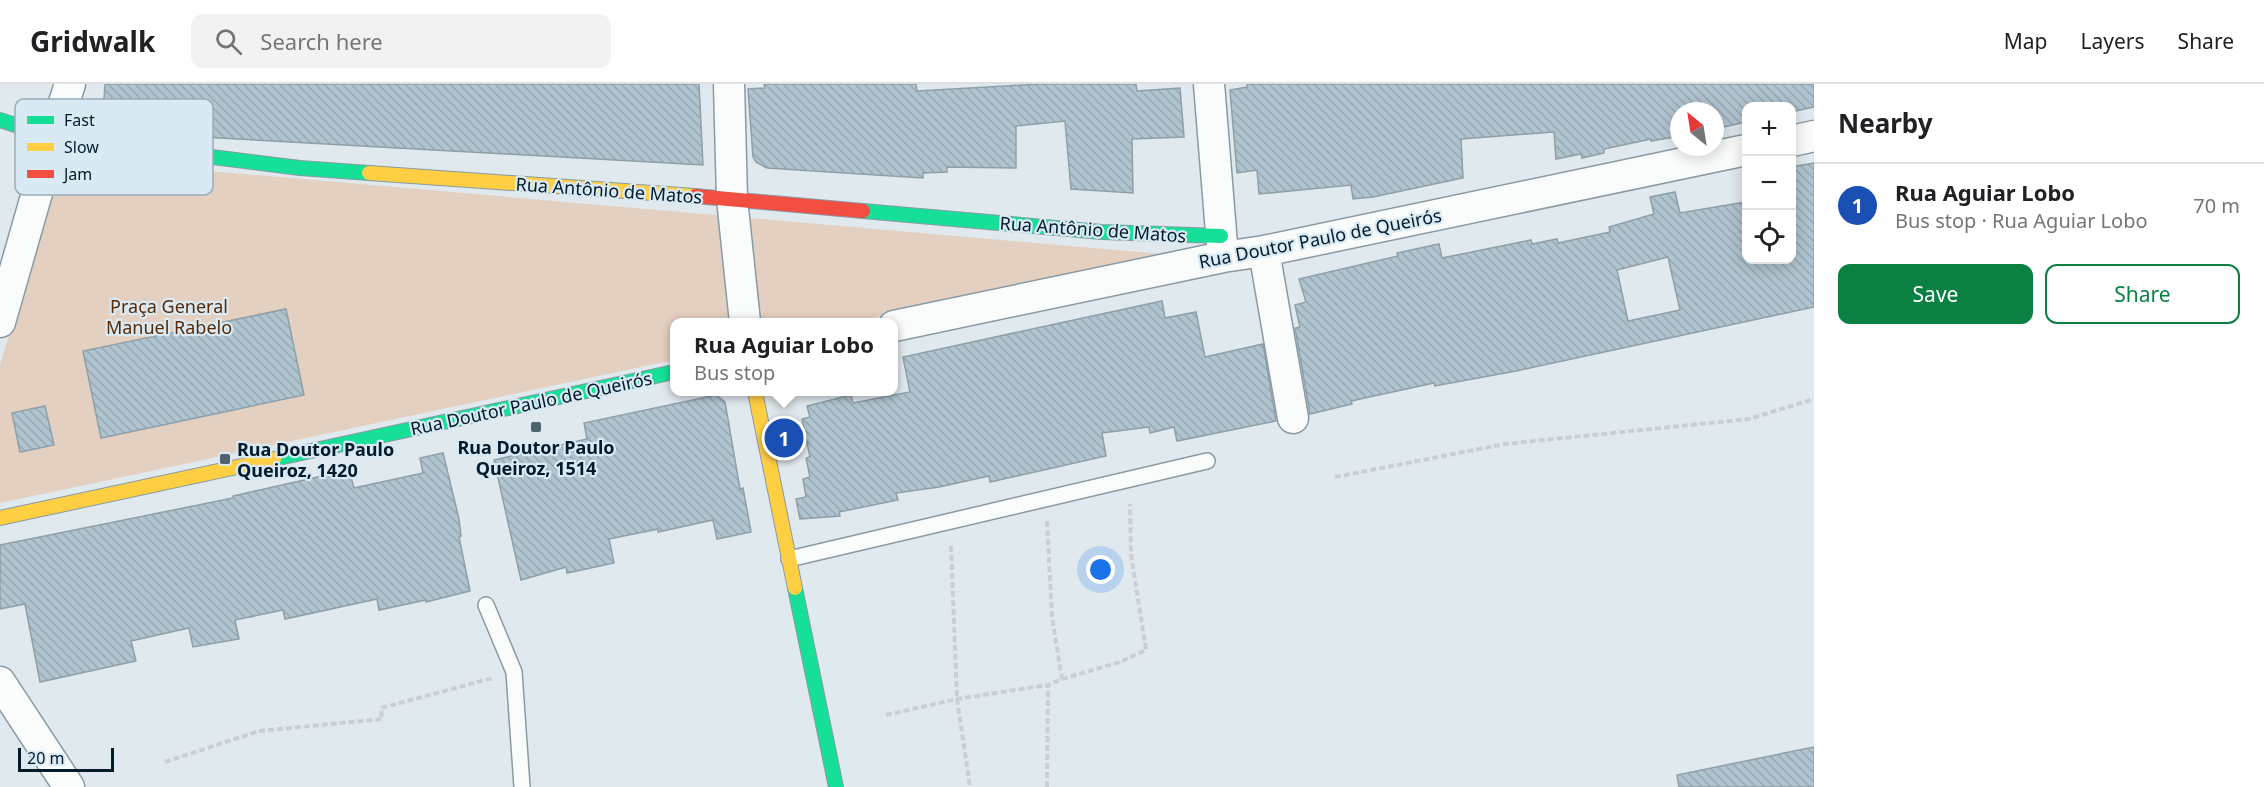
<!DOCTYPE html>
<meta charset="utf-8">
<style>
:root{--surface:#fff;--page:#f2f2f2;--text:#202124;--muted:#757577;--line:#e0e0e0;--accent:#0b8043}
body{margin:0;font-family:"Noto Sans",sans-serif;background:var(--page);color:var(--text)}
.controls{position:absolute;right:18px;top:18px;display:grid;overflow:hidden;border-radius:12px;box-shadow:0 3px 15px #0003}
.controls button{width:54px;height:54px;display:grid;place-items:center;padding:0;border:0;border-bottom:2px solid var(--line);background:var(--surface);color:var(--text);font:30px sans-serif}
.compass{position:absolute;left:1670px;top:18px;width:54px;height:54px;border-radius:50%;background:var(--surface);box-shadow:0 3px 15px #0003;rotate:330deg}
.scale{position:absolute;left:18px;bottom:15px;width:96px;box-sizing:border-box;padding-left:6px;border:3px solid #011b2a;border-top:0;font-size:16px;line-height:21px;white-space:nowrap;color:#011b2a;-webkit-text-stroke:4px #daeaf4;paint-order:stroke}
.you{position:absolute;left:1101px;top:486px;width:21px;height:21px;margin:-15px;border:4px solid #fff;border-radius:50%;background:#1a73e8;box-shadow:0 0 0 9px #1a73e833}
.badge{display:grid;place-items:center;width:39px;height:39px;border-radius:50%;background:var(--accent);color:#fff;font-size:20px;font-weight:700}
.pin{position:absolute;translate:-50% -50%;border:3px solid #fff;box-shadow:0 2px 6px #0006}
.popup{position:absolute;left:670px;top:234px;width:228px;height:78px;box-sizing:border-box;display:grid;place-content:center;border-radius:12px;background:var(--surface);filter:drop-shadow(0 2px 4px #0005);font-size:20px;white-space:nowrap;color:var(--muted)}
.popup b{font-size:22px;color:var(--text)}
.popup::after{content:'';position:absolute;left:50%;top:100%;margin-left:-12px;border:12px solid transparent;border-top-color:var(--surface)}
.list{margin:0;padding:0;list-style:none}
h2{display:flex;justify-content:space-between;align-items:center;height:78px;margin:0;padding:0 24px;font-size:26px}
h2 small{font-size:20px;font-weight:400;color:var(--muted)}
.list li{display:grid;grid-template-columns:39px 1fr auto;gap:18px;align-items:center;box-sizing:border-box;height:84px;padding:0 24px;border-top:2px solid var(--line)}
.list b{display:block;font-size:22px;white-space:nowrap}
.list p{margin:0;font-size:20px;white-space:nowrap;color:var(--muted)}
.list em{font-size:20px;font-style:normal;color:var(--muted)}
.actions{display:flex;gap:12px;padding:18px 24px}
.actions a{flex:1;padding:14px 0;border:2px solid var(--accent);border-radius:12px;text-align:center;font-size:21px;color:var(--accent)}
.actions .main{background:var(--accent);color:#fff}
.icon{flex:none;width:33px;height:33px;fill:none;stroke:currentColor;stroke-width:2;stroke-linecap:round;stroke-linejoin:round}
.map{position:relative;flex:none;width:1814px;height:703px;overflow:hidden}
header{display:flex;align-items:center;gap:36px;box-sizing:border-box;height:84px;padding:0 30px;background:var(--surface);border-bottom:2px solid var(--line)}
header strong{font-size:28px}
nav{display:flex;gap:33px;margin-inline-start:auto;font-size:21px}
.search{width:420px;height:54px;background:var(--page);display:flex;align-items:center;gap:15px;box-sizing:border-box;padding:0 21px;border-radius:12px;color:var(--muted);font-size:22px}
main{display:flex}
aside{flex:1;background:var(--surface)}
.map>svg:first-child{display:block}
</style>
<header>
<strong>Gridwalk</strong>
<div class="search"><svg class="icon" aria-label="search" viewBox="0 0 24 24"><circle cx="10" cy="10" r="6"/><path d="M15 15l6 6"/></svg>Search here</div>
<nav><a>Map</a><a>Layers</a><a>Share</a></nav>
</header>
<main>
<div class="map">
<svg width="1814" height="703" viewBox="0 0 1814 703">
<defs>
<pattern id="building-back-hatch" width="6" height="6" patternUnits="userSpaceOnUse" patternTransform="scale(1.5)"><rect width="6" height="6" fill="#b0c4d0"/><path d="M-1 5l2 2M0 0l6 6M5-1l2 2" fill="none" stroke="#96a8b3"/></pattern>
</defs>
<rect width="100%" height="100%" fill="#e0e9ee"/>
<path fill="#e4d0c1" d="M62,74L1174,171L852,238H674V276L0,419V281Z"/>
<path fill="url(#building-back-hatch)" stroke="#8e9fa8" stroke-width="1.5" fill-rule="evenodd" d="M105,0H699L703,81L201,53L119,42V33L103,31Z
M764,0H916L917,7L1041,0H1136L1137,7L1180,4L1184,53L1132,55L1133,109L1071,105L1065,37L1016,42V84L947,83V88L923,89V94L767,84L756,78L753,73L748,5L765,4Z
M1247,0H1814V23L1791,28V22H1746V38L1715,45V27H1679V52L1651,57V55L1604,65V69L1582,74L1581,70L1556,75L1554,48L1461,55L1463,94L1373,113L1353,115L1351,101L1259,110L1257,86L1237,89L1230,6L1247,3Z
M1814,79V223L1516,287L1435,302L1434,299L1351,317L1352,320L1310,330L1295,244L1300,243L1295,221L1306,218L1299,195L1398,172L1397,169L1439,160L1442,174L1531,156L1532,160L1557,155L1558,159L1610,148L1609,143L1654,130L1650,113L1675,108L1680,129L1746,118V176H1791V83ZM1668,173L1680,226L1628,237L1617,186Z
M1162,217L1165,234L1196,228L1205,273L1263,260L1276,337L1177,357L1174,343L1150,349L1149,343L1102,349L1106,372L990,398L989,392L939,403L896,409L898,416L839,428L840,432L800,435L796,415L806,413L803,395L810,393L806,374L810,373L802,335L810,333L807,322L851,311L853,319L910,308L903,273Z
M286,225L304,311L101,354L83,267Z
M716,311L725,318L740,405L743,404L751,448L717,455L713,436L658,448V445L609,455L614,479L567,489L566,483L521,496L494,376L587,355L584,339Z
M45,322L54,361L20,368L12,329Z
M443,369L459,435L461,452L459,453L470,507L426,518V516L379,526L377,515L285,535L283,526L235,536L239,555L193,563L189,544L131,557L136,577L40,598L25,520L0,525V461L233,414V412L349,386L354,404L423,389L420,374Z
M1814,663V703H1679L1677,691Z"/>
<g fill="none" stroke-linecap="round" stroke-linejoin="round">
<defs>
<path id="lane" d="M789,475L1207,377
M486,521L514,588L522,703"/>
<path id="street" d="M729,0L732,115L745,238
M1209,0L1223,173
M1792,57L1814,52
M1264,167L1293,334
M0,238L53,53L70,0
M894,242L1223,173L1264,167L1746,66
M0,598L69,703"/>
<path id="fast" d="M0,36L53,53L300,84L369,89
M863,127L1102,148L1221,152
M274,375L674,288
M795,504L836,703"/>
<path id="slow" d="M369,89L695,112
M755,308L795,504
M0,434L274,375"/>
<path id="jam" d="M695,112L863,127"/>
</defs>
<use href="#lane" stroke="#899aa4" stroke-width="18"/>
<use href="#street" stroke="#899aa4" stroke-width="33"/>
<use href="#fast" stroke="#899aa4" stroke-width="16"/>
<use href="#slow" stroke="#899aa4" stroke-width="16"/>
<use href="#jam" stroke="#899aa4" stroke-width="16"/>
<path stroke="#cccfd1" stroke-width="4" stroke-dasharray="6 3" stroke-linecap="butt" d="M1335,393L1505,360L1749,335L1814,315
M951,462L957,615L970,703
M1062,595L1120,578L1146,566L1131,471L1130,420
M886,631L957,615L1047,601
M165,678L259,647L382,635L381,624L493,594
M1047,703L1048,601L1062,595L1052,533L1047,437"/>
<use href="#lane" stroke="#fafcfc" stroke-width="15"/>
<use href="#street" stroke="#fafcfc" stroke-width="30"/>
<use href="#fast" stroke="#16e098" stroke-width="14"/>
<use href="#slow" stroke="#ffcf43" stroke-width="14"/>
<use href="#jam" stroke="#f24e42" stroke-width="14"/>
</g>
<g fill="#4f636f" stroke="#daeaf4" stroke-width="2">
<rect x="530" y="337" width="12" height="12" rx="3"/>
<rect x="219" y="369" width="12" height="12" rx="3"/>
</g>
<g text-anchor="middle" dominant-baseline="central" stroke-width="4.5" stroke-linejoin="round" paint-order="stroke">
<g font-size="18" fill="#011b2a" stroke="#daeaf4">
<text transform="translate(609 106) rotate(4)">Rua Antônio de Matos</text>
<text transform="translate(1093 145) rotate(4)">Rua Antônio de Matos</text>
<text transform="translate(1320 154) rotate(-11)">Rua Doutor Paulo de Queirós</text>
<text transform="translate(531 319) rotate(-12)">Rua Doutor Paulo de Queirós</text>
</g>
<g font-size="18" fill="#552a04" stroke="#daeaf4">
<text x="169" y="222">Praça General<tspan x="169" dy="21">Manuel Rabelo</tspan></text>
</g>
<g font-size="18" font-weight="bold" fill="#011b2a" stroke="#daeaf4">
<text x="536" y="363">Rua Doutor Paulo<tspan x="536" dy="21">Queiroz, 1514</tspan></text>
<text x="237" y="365" text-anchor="start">Rua Doutor Paulo<tspan x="237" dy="21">Queiroz, 1420</tspan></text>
</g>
</g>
<rect x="15" y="15" width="198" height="96" rx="9" fill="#daeaf4" stroke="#99acb7" stroke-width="1.5"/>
<rect x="27" y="32" width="27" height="8" fill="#16e098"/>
<rect x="27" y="59" width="27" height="8" fill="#ffcf43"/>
<rect x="27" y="86" width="27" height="8" fill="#f24e42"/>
<g font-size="16" fill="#011b2a">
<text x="64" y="42">Fast</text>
<text x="64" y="69">Slow</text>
<text x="64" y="96">Jam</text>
</g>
</svg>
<div class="controls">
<button>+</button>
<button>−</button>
<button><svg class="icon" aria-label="locate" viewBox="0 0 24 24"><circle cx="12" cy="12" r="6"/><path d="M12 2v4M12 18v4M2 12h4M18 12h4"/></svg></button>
</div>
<svg class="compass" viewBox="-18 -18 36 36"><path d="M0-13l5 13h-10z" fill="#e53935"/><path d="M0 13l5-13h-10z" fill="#757577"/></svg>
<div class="scale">20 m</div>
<div class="you"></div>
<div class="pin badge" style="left:784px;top:354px;background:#1a4fb4">1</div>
<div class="popup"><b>Rua Aguiar Lobo</b>Bus stop</div>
</div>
<aside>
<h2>Nearby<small></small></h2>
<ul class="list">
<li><span class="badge" style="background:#1a4fb4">1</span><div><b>Rua Aguiar Lobo</b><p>Bus stop · Rua Aguiar Lobo</p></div><em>70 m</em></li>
</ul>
<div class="actions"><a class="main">Save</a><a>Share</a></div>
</aside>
</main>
